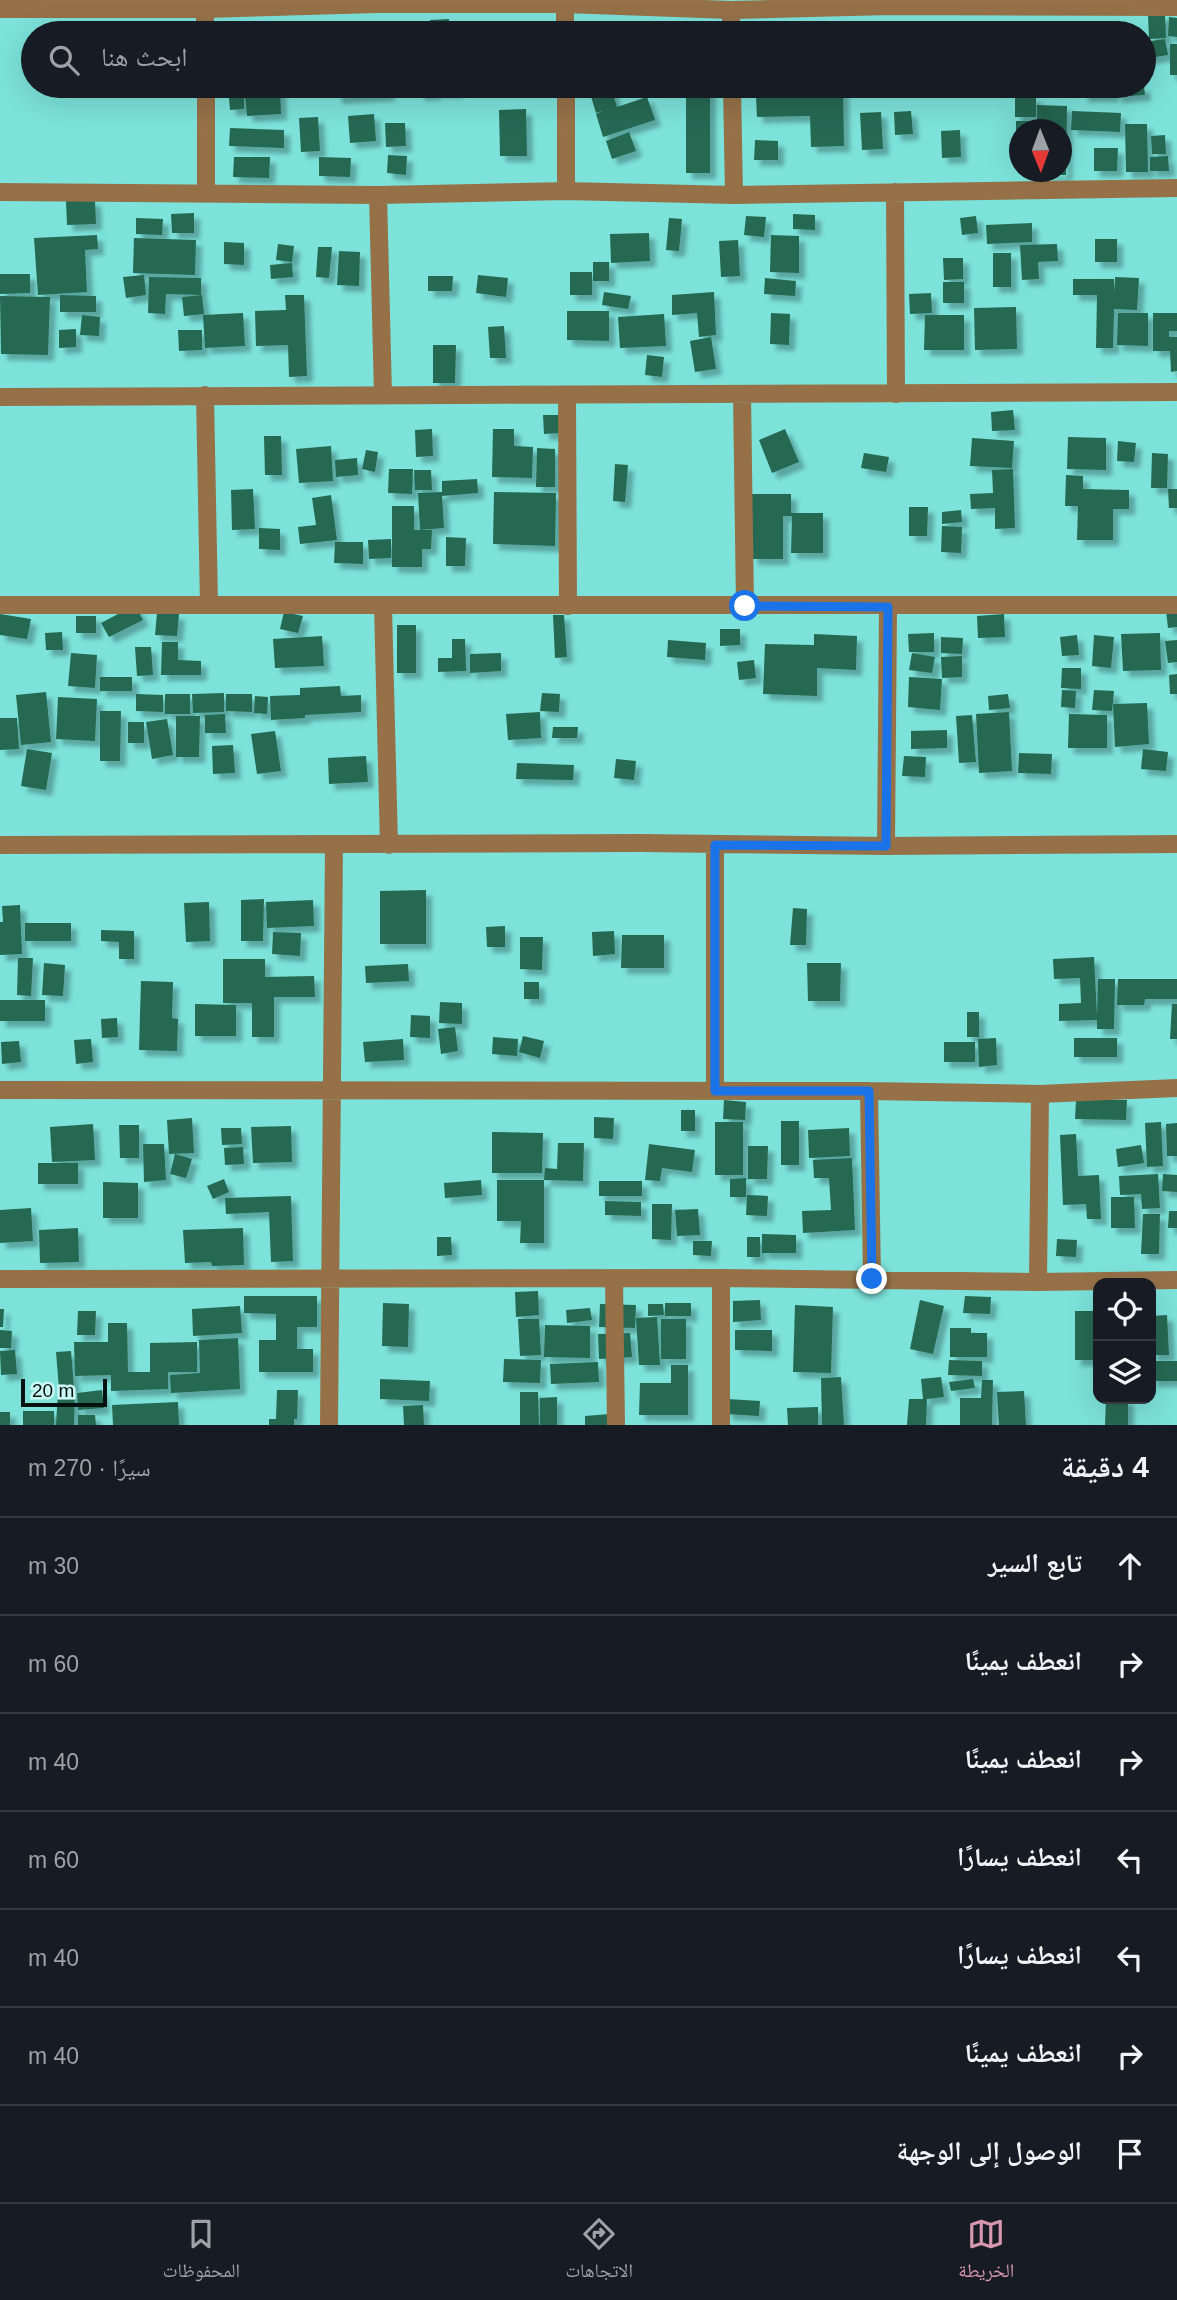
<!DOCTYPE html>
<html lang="ar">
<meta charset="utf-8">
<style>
:root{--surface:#171b24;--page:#20242c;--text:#f1f3f6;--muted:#9ea1a6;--line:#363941;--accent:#d798ad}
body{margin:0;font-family:Arial,"Noto Naskh Arabic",sans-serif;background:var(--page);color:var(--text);direction:rtl}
.controls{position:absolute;right:21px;bottom:21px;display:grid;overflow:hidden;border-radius:14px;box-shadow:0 7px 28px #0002}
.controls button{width:63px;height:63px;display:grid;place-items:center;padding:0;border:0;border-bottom:2px solid var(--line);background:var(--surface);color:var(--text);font:35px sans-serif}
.compass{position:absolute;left:1009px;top:119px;width:63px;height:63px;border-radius:50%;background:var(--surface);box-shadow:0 7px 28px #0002;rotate:179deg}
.scale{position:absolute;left:21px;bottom:18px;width:86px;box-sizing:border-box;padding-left:7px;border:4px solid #001210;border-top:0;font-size:19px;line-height:24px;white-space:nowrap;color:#001210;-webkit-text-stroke:5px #cbfaf5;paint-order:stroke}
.stop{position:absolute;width:21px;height:21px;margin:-16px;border:5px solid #1a73e8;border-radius:50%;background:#fff}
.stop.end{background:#1a73e8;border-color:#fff;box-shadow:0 2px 7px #0008}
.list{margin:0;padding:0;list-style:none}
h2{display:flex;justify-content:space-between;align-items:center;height:91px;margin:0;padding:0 28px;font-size:30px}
h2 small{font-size:23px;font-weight:400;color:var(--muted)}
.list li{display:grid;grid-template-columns:46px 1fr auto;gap:21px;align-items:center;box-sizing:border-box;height:98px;padding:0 28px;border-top:2px solid var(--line)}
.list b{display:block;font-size:26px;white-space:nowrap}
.list em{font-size:23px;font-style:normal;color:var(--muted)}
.icon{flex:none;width:38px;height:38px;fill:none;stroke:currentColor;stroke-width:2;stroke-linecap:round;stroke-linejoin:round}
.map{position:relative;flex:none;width:1177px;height:1425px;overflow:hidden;direction:ltr}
.search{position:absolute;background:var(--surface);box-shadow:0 7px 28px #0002;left:21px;right:21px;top:21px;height:77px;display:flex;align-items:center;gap:18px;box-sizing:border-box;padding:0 24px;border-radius:38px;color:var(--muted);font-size:26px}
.sheet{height:777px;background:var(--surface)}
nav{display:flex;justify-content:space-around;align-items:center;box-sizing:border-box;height:98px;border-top:2px solid var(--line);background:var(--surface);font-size:19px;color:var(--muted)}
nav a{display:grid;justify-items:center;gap:4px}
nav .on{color:var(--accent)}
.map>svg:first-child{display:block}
</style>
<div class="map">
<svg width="1177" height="1425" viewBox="0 0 1177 1425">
<defs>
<filter id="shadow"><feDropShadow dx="6" dy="6" stdDeviation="2" flood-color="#0004"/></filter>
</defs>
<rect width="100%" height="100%" fill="#7ce2da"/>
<path fill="#256953" filter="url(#shadow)" d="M1165,14L1166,38L1149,39L1148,15Z
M1169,17L1177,18V37L1168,36Z
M449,19L450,33H430V20Z
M759,25L780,26V33H758Z
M650,26L710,27V33H650Z
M227,30H248L247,33H227Z
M1165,39L1168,55L1144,59V42Z
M1170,44H1177V75H1170Z
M228,86H263V91L244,93V109L230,110Z
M266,86H280L281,114L247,116L245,95L267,94Z
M336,86H389V95L336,98Z
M418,86H435L436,94L419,95Z
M438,86H457V92H437Z
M686,86H710V173H686Z
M757,86H803L804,89L757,92Z
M833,86H843L844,146L811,147L810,116L757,117L756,97L833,96Z
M1082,86H1113V96H1082Z
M1115,86H1144L1145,95L1116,97Z
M611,87L617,107L647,97L655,120L603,137L596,114L602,111L596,113L590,93Z
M1015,97H1036V117H1015Z
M1037,105L1067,106L1066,175H1047V172H1062V130H1037Z
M526,109L527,156H500L499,110Z
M911,111L913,134L895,135L894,112Z
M1072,111L1121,113L1120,132L1071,130Z
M881,112L883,149L862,150L860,113Z
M374,114L376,141L350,143L348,116Z
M318,117L320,151L301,152L299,118Z
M1016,121H1034V130H1020V136H1016Z
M385,123H405L406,146L386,147Z
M1125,124H1147L1148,172H1126Z
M230,128L284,130V148L229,146Z
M960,130L961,157L942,158L941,131Z
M629,132L636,151L612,159L606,141Z
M1165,135L1166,154H1152L1151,136Z
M755,140L778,141V160H754Z
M1094,148H1118L1117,171H1094Z
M388,155L407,156L406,175L387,173Z
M1168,156L1169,171H1150V157Z
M234,157H270L269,178L233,177Z
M319,157L351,158L350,177L319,176Z
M95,200L96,224L67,225L66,201Z
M194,213V233H172L171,214Z
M793,214L815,215V230L793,229Z
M746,216L766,217L764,237L744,235Z
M976,216L978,233L962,235L960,218Z
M136,218L163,219L162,235L136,234Z
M669,218L682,219L679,251L666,250Z
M1032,223V242L987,244L986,225Z
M649,233L650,261L611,263L610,234Z
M97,235L98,249L85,250L87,292L38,295L34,238Z
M771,235L799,236V273L770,272Z
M134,238L196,240L195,275L133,273Z
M1095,239H1117V262H1095Z
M738,240L740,276L721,277L719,241Z
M224,242L244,243V265L224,264Z
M278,244L294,246L292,262L276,260Z
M1057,244L1058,261L1038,262L1039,279L1022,280L1020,245Z
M318,247H332L329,278L316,277Z
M339,251L360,252L359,286L337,285Z
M993,253H1011V287H993Z
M943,258H963V279L944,280Z
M593,262H609V281H593Z
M292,263L293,277L271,279L270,265Z
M570,272H592V295H570Z
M0,274H30V293L0,294Z
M144,275L146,295L126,298L123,277Z
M478,275L508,278L506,297L476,293Z
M428,276H453L452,291H428Z
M149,277L201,278V295L166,294L165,314L148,313Z
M1115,277L1139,278L1137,310L1114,309L1113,348H1096L1097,295H1073V279H1114L1115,293Z
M765,278L796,281L795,296L764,294Z
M943,282H964V303H943Z
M604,292L631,296L628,309L602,305Z
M714,292L716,335L699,337L697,313L672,315V295Z
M931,293L932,313L910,314L909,294Z
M60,295L96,296V312H60Z
M202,295L204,314L184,316L182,297Z
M285,295H304L307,376L289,377L288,345L256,346L255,311L286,310Z
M0,296L50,297L48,355L1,354Z
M1016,307L1017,349L975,350L974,308Z
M567,311H609V341L567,340Z
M243,313L245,346L205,348L203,315Z
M771,313L790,314L789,345L770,344Z
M1118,313H1148V346L1117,345Z
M1153,313H1177V331H1169V337H1177V371L1171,372L1170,351H1153Z
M664,314L666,346L620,348L618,317Z
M82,315L100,317L99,336L80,335Z
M925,315H964V350H924Z
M504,326L506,358H490L488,327Z
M76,329V347L59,348V330Z
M178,330H202V350L179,351Z
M711,337L716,369L695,372L690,341Z
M433,345H456L455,383H433Z
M647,355L664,357L662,377L645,375Z
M1013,410L1015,430L992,431L991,412Z
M543,415H559L560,433L544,434Z
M432,429L433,456L416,457L415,430Z
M493,429H514V446L533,447L532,478L492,477Z
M785,429L799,462L772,473L759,440Z
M264,436H281L282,475H265Z
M1068,437L1106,438V470L1067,469Z
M972,438L1014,441L1012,468L970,466Z
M1118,441L1136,443L1134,462L1117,461Z
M331,446L333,481L299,483L296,449Z
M537,448L555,449V487H536Z
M366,450L378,452L375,472L362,469Z
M864,453L889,457L886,472L861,468Z
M1152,453L1168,454L1167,488H1151Z
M357,458L358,475L336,477L335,460Z
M615,464L628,465L625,502L613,501Z
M389,469H413L412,494L388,493Z
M1013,469L1015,528L995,529V508L971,509L970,494L993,493L992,470Z
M414,470H431L432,490H415Z
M1066,475L1083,476V489L1129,490V509H1113V540H1077L1078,506H1065Z
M477,479L478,493L442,496L444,528L420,530L418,493L442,492V481Z
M253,489L255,529L232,530L231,490Z
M1168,489H1177V508H1169Z
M494,492L556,493L555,546L493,544Z
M752,494H791V513H823V553H791L792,516H783V559H752Z
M331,495L337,540L300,544L298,527L316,525L312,498Z
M392,506H414V530H432L431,549H422V567H392Z
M909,507H928L927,536H909Z
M961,510L962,522L942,524V512Z
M942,526L962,527L961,553L941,552Z
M259,528L280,529V550L259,549Z
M446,537L466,538L465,566H446Z
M391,539V558L369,559L368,540Z
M335,542H363V564L334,563Z
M135,605L143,620L109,637L101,623Z
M1177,609V627L1168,628L1166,610Z
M284,612L303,616L298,633L280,629Z
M157,613L179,614L177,636L155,635Z
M0,614L31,619L27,639L0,635Z
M1004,614L1005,637L978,638L977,616Z
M553,615H564L567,657L555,658Z
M76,616H96V633H76Z
M397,625H416V673H397Z
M720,629H740V645L720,646Z
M62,632L63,650H46L45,633Z
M934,633V652H909L908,634Z
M1160,633L1161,670L1123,671L1121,634Z
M814,634L857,636L856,670L817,668V696L763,694L765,644L814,645Z
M1077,635L1079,655L1062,656L1060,637Z
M1094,635L1114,637L1111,668L1092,666Z
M322,636L324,666L275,668L273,639Z
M941,637L963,638L962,654L941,653Z
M452,639H465L466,671L438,672V658H452Z
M668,640L706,643L705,660L667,657Z
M1177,640V662L1168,663L1165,641Z
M162,642H178V660L201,661V675H161Z
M135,647H151L153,675L137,676Z
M71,653L97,655L95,688L68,686Z
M501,653V671L470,673V654Z
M912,653L935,657L932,673L909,670Z
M962,656V677L942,678L941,657Z
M754,660L756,678L739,680L737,662Z
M1062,668H1081V689L1061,688Z
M1177,674V694H1170L1169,675Z
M100,677H132V691H100Z
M909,677L942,679L940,710L908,707Z
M340,686L341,696L361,695V712L305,715V718L271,720L270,696L300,695V688Z
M1062,690L1076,691L1075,708L1061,707Z
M1094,690L1114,691L1112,711L1092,710Z
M46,692L51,742L21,745L16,695Z
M224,693V712L193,713L192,694Z
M542,693L560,694L559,712L540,711Z
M136,694L163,695V712L136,711Z
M165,694H190V714H165Z
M226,694H252V712L226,711Z
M1008,694L1010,708L989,710L988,696Z
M255,696L268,697L267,714L254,713Z
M58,697L97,699L95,741L56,739Z
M1147,703L1149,744L1115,747L1113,704Z
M100,711H121L120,761H100Z
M540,712L541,738L508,740L506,714Z
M1009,712L1012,771L979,773L976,714Z
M225,714L226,733H205V715Z
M1069,714L1107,715V748H1068Z
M972,715L976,762L959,763L956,716Z
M176,716H200L199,757H176Z
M0,718H17L19,749L0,750Z
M167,719L173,755L152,759L146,722Z
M128,722H144V743H128Z
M553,727H578L577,738H552Z
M947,730V748L911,749V731Z
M275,731L281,771L257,774L251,734Z
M233,745L235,773L213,774L212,746Z
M27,749L52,753L46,790L21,786Z
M1143,749L1168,752L1166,771L1141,769Z
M1019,753L1052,754L1051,774L1018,773Z
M366,756L368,782L329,784L328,758Z
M904,756L926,757L925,777L902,776Z
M616,759L636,761L634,780L614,778Z
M517,763L574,765L573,780L516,779Z
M426,890V944H380V891Z
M264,899L263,941H241V900Z
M313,900L314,926L267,928L266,902Z
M209,902L210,941L186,942L184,903Z
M20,905L22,954L0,955V922H3L2,906Z
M793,908L807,909L806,945H790Z
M25,923H71V941H25Z
M505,926V947H487L486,927Z
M101,930L134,931V959H119V942L101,941Z
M614,931L615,954L593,956L592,932Z
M273,932L301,933L300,956L272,954Z
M622,935H664V968H621Z
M520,937H543L542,970L520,969Z
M1094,957L1097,1016L1098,979H1115L1114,1029H1097V1020L1059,1021V1004L1081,1003L1080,978L1054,979L1053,959Z
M18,958H33L31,996L17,995Z
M223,959H265V977L314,976L315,997H274V1037H252V1003H223Z
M44,963L65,965L63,996L42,995Z
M807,963H841L840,1001H808Z
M408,964L409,981L366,983L365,966Z
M1118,979H1177V999H1145L1144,1005H1117Z
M141,981L173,982L172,1018L178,1019L177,1051L139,1050Z
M524,982H539V999H524Z
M0,1000H45V1021H0Z
M440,1002L462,1003V1024L439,1023Z
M195,1004L236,1005V1036H195Z
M1172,1004H1177V1039H1170Z
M967,1012H979V1037H967Z
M411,1015L430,1016V1038L410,1037Z
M117,1018L118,1037L102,1038L101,1019Z
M455,1027L458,1051L441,1054L438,1029Z
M523,1036L544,1041L540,1058L519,1052Z
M493,1037L518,1039L517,1056L492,1054Z
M996,1038L997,1065L979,1067L978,1039Z
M1074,1038H1117V1057H1074Z
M91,1039L93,1062L76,1064L74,1040Z
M403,1039L404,1060L365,1062L363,1042Z
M19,1041L21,1062L2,1064L1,1042Z
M944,1042H975V1062H944Z
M724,1100L746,1102L745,1120L723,1119Z
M1076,1100H1127L1126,1120L1075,1119Z
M681,1110H695V1131H681Z
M594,1117L614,1118L613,1139L594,1138Z
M192,1118L194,1153L169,1154L167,1120Z
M781,1121H799V1165H781Z
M715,1122H743V1175H715Z
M1161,1122L1163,1166L1147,1167L1145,1123Z
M1177,1123V1156H1167L1166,1124Z
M93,1124L95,1160L52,1162L50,1127Z
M119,1125H139V1158H120Z
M291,1126L292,1162L253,1163L251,1127Z
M221,1128H241L242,1144L222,1145Z
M849,1128L850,1156L809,1158L808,1130Z
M492,1132L543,1133L542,1173H492Z
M1076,1134L1078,1176L1099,1175L1101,1219H1087L1086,1204L1063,1205L1060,1135Z
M558,1143H584L583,1181L544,1180L545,1168L557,1169Z
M143,1144H164L166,1180L144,1182Z
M649,1144L695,1150L692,1172L662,1168L660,1181L645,1180Z
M1141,1145L1144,1163L1118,1167L1116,1149Z
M748,1146H768L767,1179H748Z
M243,1147L244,1164L225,1165L224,1148Z
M175,1154L192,1159L186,1178L170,1174Z
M852,1158L855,1230L803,1233L802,1211L831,1210L829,1178H814L813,1160Z
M38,1163H78V1184H38Z
M1158,1174L1160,1208L1142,1209L1141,1194L1120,1195L1119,1176Z
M1163,1174L1177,1175V1192L1162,1191Z
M746,1178V1197H730V1179Z
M224,1179L229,1192L213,1199L207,1186Z
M481,1180L482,1195L445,1198L444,1183Z
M497,1180H544V1243H520L521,1221H497Z
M599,1181H642V1196H599Z
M103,1182L138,1183V1218H103Z
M747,1195L768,1196L767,1216L746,1215Z
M291,1196L293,1261L271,1262L269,1212L226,1214L225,1198Z
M1111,1197H1134L1135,1228H1111Z
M605,1201L641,1202V1216L605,1215Z
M652,1204H672L671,1240L652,1239Z
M31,1208L33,1241L0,1243V1210Z
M698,1209L700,1235L677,1236L675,1210Z
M1169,1211H1177V1228H1168Z
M1143,1214H1160L1159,1254H1141Z
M78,1228L79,1262L40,1263L39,1230Z
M243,1228L244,1265L212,1266L211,1262L185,1263L183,1230Z
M762,1234L796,1235V1253H762Z
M437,1237H451L452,1255L437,1256Z
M747,1237H760V1257H747Z
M1057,1239L1077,1240L1076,1257L1056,1256Z
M693,1241H712L711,1256L693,1255Z
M538,1291L539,1315L516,1317L515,1292Z
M244,1296H317V1327H297V1349H313V1372H259V1340H276V1314L244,1313Z
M965,1296L991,1297L990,1314L963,1313Z
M760,1300L761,1320L733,1322V1301Z
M920,1300L944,1306L933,1354L910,1349Z
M383,1303L409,1304L408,1347L382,1346Z
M665,1303H691V1316H665Z
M600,1304L636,1305L635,1328L599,1327Z
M648,1304H663L664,1315L648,1316Z
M795,1305L833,1307L831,1373L793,1372Z
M240,1306L242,1333L193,1336L192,1309Z
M590,1308L592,1320L567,1323L566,1310Z
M0,1309H4L3,1327H0Z
M78,1311H96L95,1335H77Z
M1075,1311H1095L1094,1360H1075Z
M1167,1315L1169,1355H1151V1316Z
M657,1317L660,1365H639L636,1318Z
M518,1319H539L541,1355L520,1356Z
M661,1319H686V1359H661Z
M108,1323H127L128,1372H150V1343L197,1342V1372H168V1389L111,1391V1375L75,1376L74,1342H108Z
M545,1325L590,1326V1358L544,1357Z
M950,1328H971V1333H987V1357H950Z
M0,1330L12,1331L11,1348H0Z
M735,1330H772V1351L735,1350Z
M630,1333L632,1357L599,1359L598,1334Z
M238,1338L240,1389L171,1393L170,1375L200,1373L199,1340Z
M15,1350L17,1374L1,1375L0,1351Z
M71,1351L74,1388L59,1389L56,1352Z
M504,1359L541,1360L540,1383L503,1382Z
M949,1360L982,1361V1376L948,1375Z
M1151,1361H1177V1381H1151Z
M598,1362L599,1382L551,1384L550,1364Z
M671,1365H688V1415H639L640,1383H671Z
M841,1377L844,1425H822L821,1378Z
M941,1377L944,1397L927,1399L926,1425H907L909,1399H923L921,1379Z
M380,1379L430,1381L429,1401L380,1399Z
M973,1379L975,1388L951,1391L949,1382Z
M982,1380H993L992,1425H960V1398H981Z
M102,1390L104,1408L78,1410L77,1393Z
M277,1390H298L297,1419H294V1425H269V1419H276Z
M58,1391H75L74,1425H56Z
M1024,1391L1026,1425H999L997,1392Z
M520,1392H538L539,1425H520Z
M557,1397V1425H540V1398Z
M727,1399L760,1401L759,1416L726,1414Z
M1106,1399H1128V1425H1105Z
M178,1402L179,1425H113L112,1405Z
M423,1405L424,1425H404L403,1406Z
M818,1407V1425H788L787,1408Z
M23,1411H54V1425H23Z
M0,1412H10V1425H0Z
M610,1414L611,1425H585V1416Z
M78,1415H95L96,1425H78Z"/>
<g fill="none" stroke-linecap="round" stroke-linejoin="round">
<path stroke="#967148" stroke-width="18" d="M565,4V33
M0,9H205L378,4H565L731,10L889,6L1177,7
M205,9V33
M731,10V33
M206,86V194
M566,86V191
M732,86L734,195
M0,192L378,195L566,191L734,195L1177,188
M895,192L896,394
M378,195L383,395
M742,394L745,606
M205,395L209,605
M567,395L568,606
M0,397L1177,392
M0,605H1177
M383,606L389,845
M0,845L640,843L886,846L1177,844
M886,846L888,607
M0,1090L869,1091L1040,1094L1177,1088
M715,1091V845
M869,1091L872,1279
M614,1278L616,1425
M0,1279L721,1278L1038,1282L1177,1280
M1038,1282L1040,1094
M329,1425L334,845
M721,1425V1278"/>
</g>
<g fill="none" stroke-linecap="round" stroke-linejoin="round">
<path stroke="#1a73e8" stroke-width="9" d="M745,606L888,607L886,846L715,845V1091H869L872,1279"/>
</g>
</svg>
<div class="controls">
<button><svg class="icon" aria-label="locate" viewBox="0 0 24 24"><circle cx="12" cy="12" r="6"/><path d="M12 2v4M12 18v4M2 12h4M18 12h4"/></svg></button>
<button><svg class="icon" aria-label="layers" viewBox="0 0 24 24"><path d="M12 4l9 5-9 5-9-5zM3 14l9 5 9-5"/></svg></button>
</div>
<svg class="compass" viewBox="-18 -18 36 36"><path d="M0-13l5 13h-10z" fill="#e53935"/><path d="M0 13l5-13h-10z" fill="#9ea1a6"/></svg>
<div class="scale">20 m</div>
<div class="stop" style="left:745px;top:606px"></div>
<div class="stop end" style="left:872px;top:1279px"></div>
<div class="search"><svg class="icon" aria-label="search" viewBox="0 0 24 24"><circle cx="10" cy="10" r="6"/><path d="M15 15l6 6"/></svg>ابحث هنا</div>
</div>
<section class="sheet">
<h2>4 دقيقة<small>سيرًا · 270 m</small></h2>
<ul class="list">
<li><svg class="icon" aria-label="ahead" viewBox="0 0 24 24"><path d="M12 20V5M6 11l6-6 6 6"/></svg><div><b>تابع السير</b></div><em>30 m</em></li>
<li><svg class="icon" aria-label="right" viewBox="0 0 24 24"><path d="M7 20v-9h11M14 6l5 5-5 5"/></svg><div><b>انعطف يمينًا</b></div><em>60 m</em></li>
<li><svg class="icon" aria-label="right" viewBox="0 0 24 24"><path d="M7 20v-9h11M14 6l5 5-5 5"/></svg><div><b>انعطف يمينًا</b></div><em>40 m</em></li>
<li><svg class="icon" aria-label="left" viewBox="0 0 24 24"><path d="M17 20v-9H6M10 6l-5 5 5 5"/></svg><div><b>انعطف يسارًا</b></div><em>60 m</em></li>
<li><svg class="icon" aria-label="left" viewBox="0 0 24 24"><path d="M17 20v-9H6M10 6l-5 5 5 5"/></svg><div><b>انعطف يسارًا</b></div><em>40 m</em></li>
<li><svg class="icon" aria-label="right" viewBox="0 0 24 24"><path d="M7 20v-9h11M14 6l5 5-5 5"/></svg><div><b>انعطف يمينًا</b></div><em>40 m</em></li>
<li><svg class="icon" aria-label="arrive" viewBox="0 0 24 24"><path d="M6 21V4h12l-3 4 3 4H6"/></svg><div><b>الوصول إلى الوجهة</b></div></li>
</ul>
</section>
<nav>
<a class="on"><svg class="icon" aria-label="map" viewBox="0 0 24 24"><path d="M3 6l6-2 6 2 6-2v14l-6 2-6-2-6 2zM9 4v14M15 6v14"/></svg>الخريطة</a>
<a><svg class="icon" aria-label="directions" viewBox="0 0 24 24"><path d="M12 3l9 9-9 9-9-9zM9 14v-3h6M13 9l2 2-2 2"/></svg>الاتجاهات</a>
<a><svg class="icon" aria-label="saved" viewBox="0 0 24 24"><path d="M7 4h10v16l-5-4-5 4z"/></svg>المحفوظات</a>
</nav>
